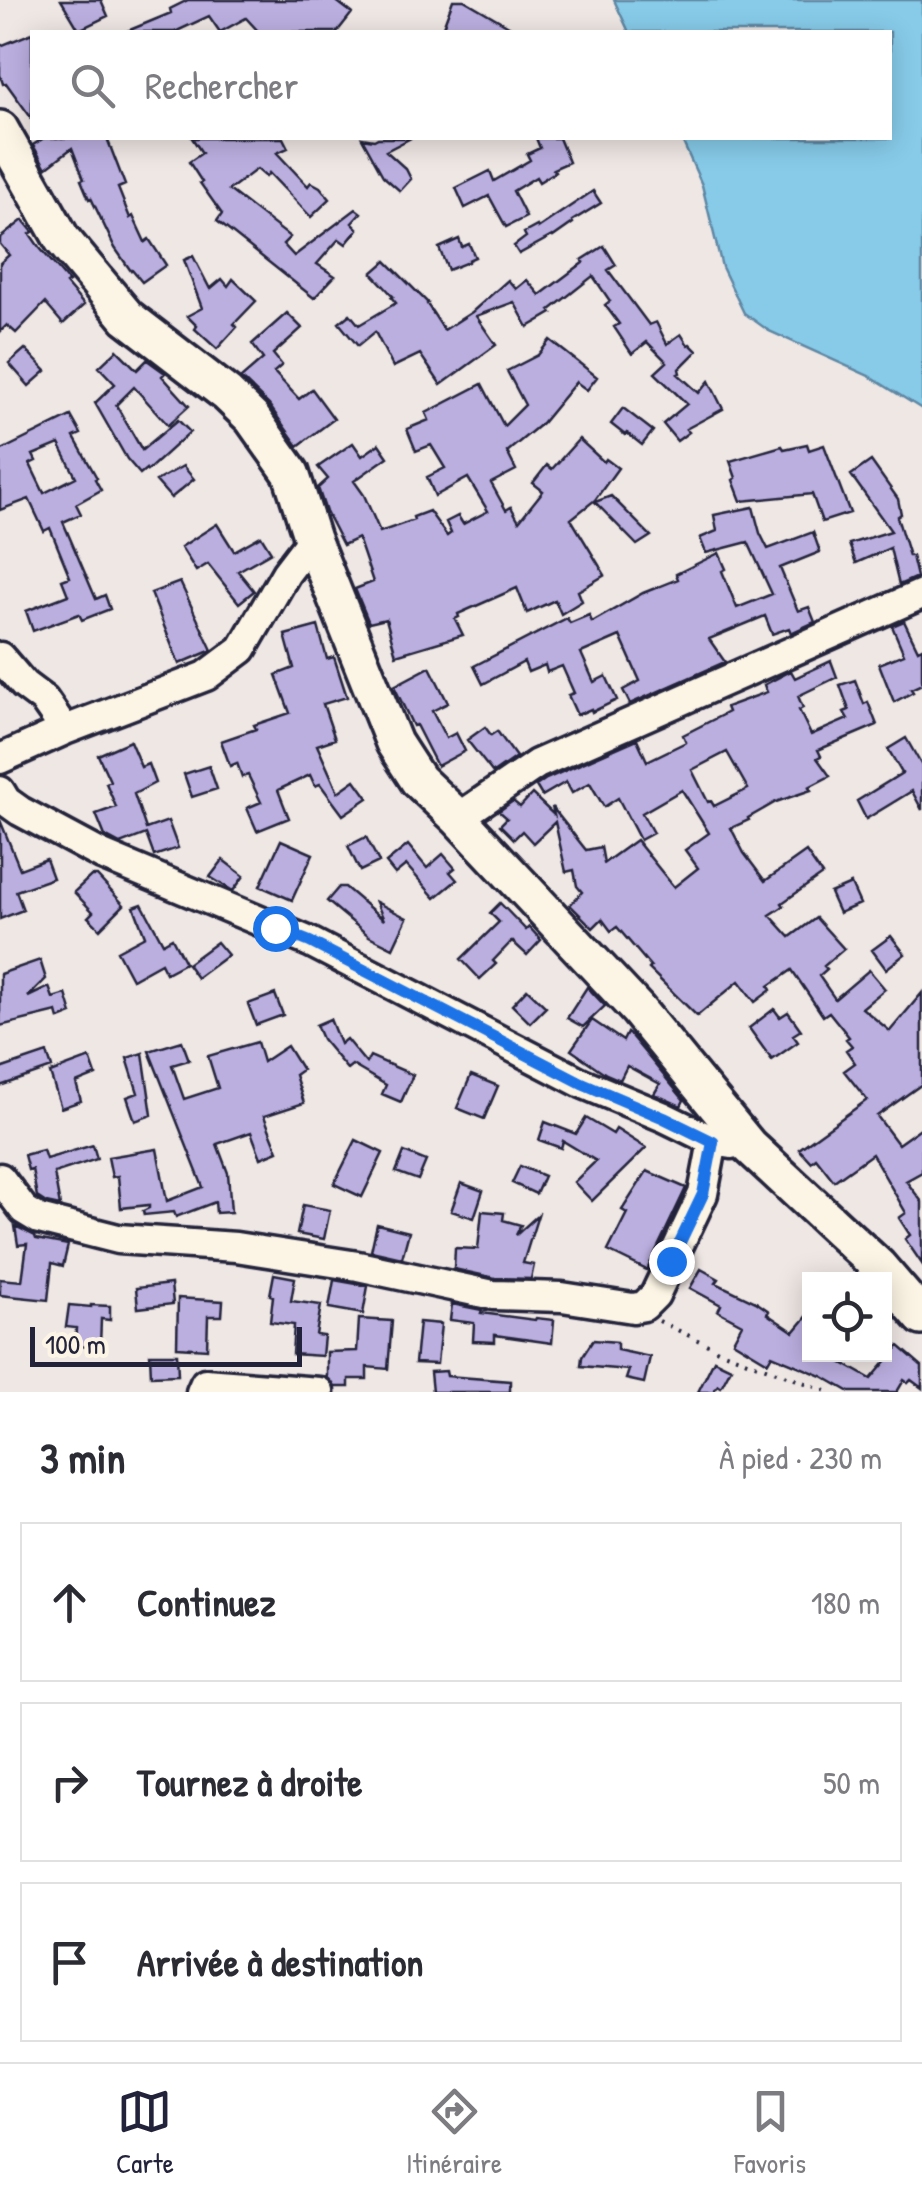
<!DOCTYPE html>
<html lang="fr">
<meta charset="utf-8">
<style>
:root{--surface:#fff;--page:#f2f2f3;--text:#2b2b33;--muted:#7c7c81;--line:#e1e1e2;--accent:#22223b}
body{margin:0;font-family:"Patrick Hand",sans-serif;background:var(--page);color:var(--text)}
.controls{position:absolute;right:30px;bottom:30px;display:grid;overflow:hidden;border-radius:0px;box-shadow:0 5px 25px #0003}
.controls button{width:90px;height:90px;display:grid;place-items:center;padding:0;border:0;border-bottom:2px solid var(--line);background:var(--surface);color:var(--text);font:50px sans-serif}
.scale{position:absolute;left:30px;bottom:25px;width:272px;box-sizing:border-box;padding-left:10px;border:5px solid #22223b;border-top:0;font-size:28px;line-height:35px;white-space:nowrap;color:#22223b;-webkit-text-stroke:8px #fcf5e5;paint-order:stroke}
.stop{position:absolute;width:30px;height:30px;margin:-22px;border:8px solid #1a73e8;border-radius:50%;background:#fff}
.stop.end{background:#1a73e8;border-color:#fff;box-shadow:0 2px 10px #0008}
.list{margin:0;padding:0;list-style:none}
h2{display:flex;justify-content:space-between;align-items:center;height:130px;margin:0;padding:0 40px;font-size:42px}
h2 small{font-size:32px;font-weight:400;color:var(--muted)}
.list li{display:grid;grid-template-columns:65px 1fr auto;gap:30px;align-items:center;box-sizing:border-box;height:160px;margin:0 20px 20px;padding:0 20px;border:2px solid var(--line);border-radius:0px}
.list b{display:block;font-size:38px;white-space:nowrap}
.list em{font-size:32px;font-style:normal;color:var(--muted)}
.icon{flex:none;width:55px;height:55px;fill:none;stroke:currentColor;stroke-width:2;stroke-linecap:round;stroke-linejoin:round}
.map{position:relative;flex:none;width:922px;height:1392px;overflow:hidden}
.search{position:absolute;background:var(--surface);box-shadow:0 5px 25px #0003;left:30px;right:30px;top:30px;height:110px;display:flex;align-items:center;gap:25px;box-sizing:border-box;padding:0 35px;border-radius:0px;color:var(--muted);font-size:38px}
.sheet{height:670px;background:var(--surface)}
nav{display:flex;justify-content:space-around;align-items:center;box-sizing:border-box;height:140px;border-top:2px solid var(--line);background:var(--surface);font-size:28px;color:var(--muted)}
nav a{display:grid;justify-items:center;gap:5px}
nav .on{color:var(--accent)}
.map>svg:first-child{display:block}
</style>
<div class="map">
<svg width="922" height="1392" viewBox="0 0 922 1392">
<rect width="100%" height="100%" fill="#efe7e4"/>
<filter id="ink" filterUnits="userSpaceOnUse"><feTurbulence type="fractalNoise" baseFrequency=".01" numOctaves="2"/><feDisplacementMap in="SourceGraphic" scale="20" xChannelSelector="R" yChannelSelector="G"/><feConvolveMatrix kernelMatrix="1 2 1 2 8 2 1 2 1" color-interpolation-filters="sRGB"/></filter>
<g filter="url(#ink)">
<path fill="#87cbe9" stroke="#5f87a3" stroke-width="2.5" d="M614,0H922V409L869,376L769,331L744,313L722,267L702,185L681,138H890V32H629Z"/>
<path fill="#bbafe0" stroke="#22223b" stroke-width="2.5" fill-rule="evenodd" d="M61,0H101L108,16L79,30Z
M188,0H335L352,13L337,32H259L246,18L220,32L209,16L175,32H125L171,13L170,9Z
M453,0H464L519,32H441Z
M32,33V119L6,83L3,84L0,75V46Z
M44,138H107L125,185L118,188L130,218L133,216L145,242L149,239L166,265L142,282L132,270L131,271L115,248L91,198L89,199L81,180L84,179L72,148L46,168L33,145Z
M192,138H283L288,148L277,153L308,186L311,182L320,187L330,199L311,217L269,173L266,177L257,169L229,190L290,237L283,244L294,256L356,209L361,213L352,223L358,229L346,244L339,239L317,264L335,276L314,298L217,221L222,214L200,183L202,182L189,162L202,153Z
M362,138L374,140L378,138H411L386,151L406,169L411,179L400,191L383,176Z
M536,138H559L569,162L553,169L555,172L539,182L536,177L513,191L526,217L506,227L489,196L465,208L456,188L490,171L494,181L530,160L527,154L540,148Z
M593,191L601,203L572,221L573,223L553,237L552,236L519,254L514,246L526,237L524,233L537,226L538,228Z
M23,220L33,232L30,234L39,247L69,282L66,284L84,305L63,324L45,303L16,333L7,325L0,332V263L9,255L0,244V238Z
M459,239L462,247L469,244L475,257L468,260V262L448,270L439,248Z
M604,246L616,265L608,270L649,325L656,322L667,344L681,334L688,345L690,344L697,351L679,369L680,373L678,374L699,393L709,381L723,409L686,429L689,432L677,441L663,424L687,404L655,373L667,362L647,342L632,354L614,327L619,324L605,305L610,301L593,276L550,310L552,313L528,327L514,302L476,316L496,345L441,385L420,354L393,367L375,332L358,346L339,323L350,314L359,325L396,303L391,297L393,296L372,273L386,261L428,303L427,304L444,330L472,312L508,280L516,289L527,280L540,295L584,262L582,260Z
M193,256L210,289L222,279L228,286L233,279L256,301L234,324L237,327L217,349L195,329L197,326L187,316L202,308L184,260Z
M287,313L302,328L273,354L282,365L274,372L299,399L312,389L334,419L298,446L269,405L241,378L263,359L252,344Z
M550,340L597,377L587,390L576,382L542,423L507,452L516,470L491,483L506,510L511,507L519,521L543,491L533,483L547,465L552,469L579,439L604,462L606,459L618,468L595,500L571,519L605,575L578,591L582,601L561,614L555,600L527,613L517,588L458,614L459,617L455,619L463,635L396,655L386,619L369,623L355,589L373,582L358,538L343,545L326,512L318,488L328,479L318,467L353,443L362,456L379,444L388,457L354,481L364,495L380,532L414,520L413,517L429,511L447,536L451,533L446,522L458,516L463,524L488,511L468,478L435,496L427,477L445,468L431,445L416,451L407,429L429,420L426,413L482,384L504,426L525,405L507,371L538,355Z
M25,349L46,371L29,386L9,363Z
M117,350L137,370L147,360L165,373L162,376L189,406L168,425L134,387L116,405L142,450L178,420L190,432L147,471L146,469L140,474L127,459L95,403L115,384L99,367Z
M623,408L653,431L642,445L627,433L625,435L611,424Z
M71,416L81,434L74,437L97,478L95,479L101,490L76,504L81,514L63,522L96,599L105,595L110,609L82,620L79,614L33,631L26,611L68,595L62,580L70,577L50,528L44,531L29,499L0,510V451ZM59,444L76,477L44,493L30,464L36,461L33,455Z
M807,444L809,450L824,445L850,513L822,522L812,494L741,501L733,480L736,478L730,461L782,446L784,449Z
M871,461L898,499L901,514L897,517L909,556H912L917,577L899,585L890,548L856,563L849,544L891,531L851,475Z
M183,466L194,479L171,498L156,481Z
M611,496L651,536L637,545L595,502Z
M753,507L760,533L768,549L813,532L820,552L780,568L798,611L809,607L815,622L791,633L789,628L772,634L765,616L709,639L725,662L630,704L623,690L640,681L620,636L581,653L594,682L606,676L617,700L592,712L591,709L577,715L568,695L574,693L562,666L547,672L545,665L528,672L524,662L483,684L474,666L567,618L570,623L589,615L592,622L643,593L678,579L676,574L719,553L726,569L722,571L737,608L772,594L748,542L706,553L700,538L717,531L714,515Z
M217,524L234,551L261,536L271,552L238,571L254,591L239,603L208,564L196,571L181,547Z
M180,582L212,650L179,664L151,593Z
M904,621L918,650L922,648V684L911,689L913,692L894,702L879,664L904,654L892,626Z
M318,626L327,659L334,657L347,697L323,704L335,739L317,745L338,792L355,780L368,798L343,815L320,784L315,786L310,775L278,790L289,818L257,831L247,808L261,802L248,775L242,777L237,763L230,766L221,741L256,729L254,725L290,713L276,675L294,668L285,635Z
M831,661L837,677L798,696L803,708L799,710L811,735L848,719L844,712L849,710L840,685L855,680L864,704L868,702L877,725L818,750L821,756L817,758L830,776L809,787L811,790L776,802L748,818L749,820L731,828L744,853L765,881L806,852L822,875L782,903L784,906L770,915L790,937L816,918L844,949L824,966L827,969L819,976L835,999L869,970L885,989L862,1008L890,1031L922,993V1084L877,1116L898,1144L922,1127V1172L906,1181L922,1202V1264L905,1239L910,1235L899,1218L906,1213L872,1154L834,1181L816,1158L811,1162L799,1149L867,1100L844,1071L855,1063L846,1050L852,1046L846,1039L849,1037L829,1012L823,1016L792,970L769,986L771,990L755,1002L739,981L697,1016L649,969L651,967L617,927L611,931L602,919L593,928L570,905L582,892L577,886L574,870L566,872L555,822L533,843L522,831L514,839L500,825L507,818L499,811L513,801L520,807L532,794L554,815L552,807L586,850L601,847L604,863L636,840L674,887L698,868L685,850L709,833L682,790L642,813L653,833L640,840L618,798L604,807L590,783L572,793L566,782L542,796L536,786L546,779L637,739L647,761L686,742L683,735L728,712L726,707L767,692L764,685L791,671L795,678ZM727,752L748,789L714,806L711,801L708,802L692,770Z
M430,667L448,703L432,711L446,738L456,733L465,751L437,766L416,725L413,726L394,686Z
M485,727L491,735L497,731L516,757L493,773L467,740Z
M906,738L922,766V810L912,791L866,819L857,801L902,773L888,749Z
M130,741L141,767L148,764L155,783L134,794L146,829L168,821L178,848L154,856L146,834L120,844L105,836L96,814L116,807L106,783L110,781L98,755Z
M209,766L217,789L192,797L184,774Z
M0,820L20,869L46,859L53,878L16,891L23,910L0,919Z
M366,837L379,862L360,871L348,846Z
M281,840L313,854L292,900L260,886Z
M408,845L427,868L443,854L455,868L450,872L457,880L435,898L406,865L395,874L386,863Z
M223,860L244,876L233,891L210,877Z
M91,876H97L124,905L100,929L88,917L93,912L74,892Z
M851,884L860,904L839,913L830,893Z
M339,887H345L384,920L376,902L407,918L393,948L369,936L327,901Z
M500,903L526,930L529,927L541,940L527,955L512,941L493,961L496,964L480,979L461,959L499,922L490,913Z
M142,904L163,943L172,938L185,963L166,973L161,963L132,979L117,951L145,936L134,907Z
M891,936L905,954L886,969L872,950Z
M217,942L228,955L197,978L187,964Z
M40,960L46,979L28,997L49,987L53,998L66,994L72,1014L59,1019L57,1012L0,1026V974Z
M587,987L605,1006L583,1027L567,1018Z
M527,989L546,1007L530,1023L512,1005Z
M275,994L283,1015L256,1025L248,1004Z
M774,1009L780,1017L788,1012L801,1030L793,1035L798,1042L772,1060L749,1028Z
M330,1019L340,1044L346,1039L366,1063L370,1056L413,1075L401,1102L382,1094L386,1085L352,1065L347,1069L322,1039L316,1025Z
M592,1020L623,1041L627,1033L631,1036L684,1100L681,1106L654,1094L660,1084L627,1066L620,1080L606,1074L571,1050Z
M182,1041L189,1060L172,1065L184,1099L218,1088L208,1056L257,1042L263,1062L287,1046L302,1070L295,1075L304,1103L264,1116L278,1151L261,1158L251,1132L217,1144L228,1173L231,1212L216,1213L215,1202L176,1217L174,1212L144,1215L143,1211L149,1208V1205L121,1208L118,1176L112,1177L108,1157L157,1149L167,1201L203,1187L149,1051Z
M47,1053L52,1068L0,1086V1069Z
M143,1053L152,1115L135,1121L127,1097L138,1093L127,1058Z
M90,1058L96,1075L76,1083L81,1101L61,1108L50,1073Z
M471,1075L498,1086L484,1119L457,1108Z
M586,1118L613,1134L616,1129L646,1148L592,1201L574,1182L596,1161L563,1141L561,1148L539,1140L545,1122L576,1134Z
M356,1140L383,1153L362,1197L334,1184Z
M93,1145L97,1159L54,1173L60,1206L46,1203L37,1197L32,1169L28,1170L24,1155L43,1150L46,1159Z
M404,1152L426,1161L418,1180L396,1172Z
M520,1166L544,1176L536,1194L512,1183Z
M647,1171L686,1188L647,1270L608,1251L627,1213L622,1210Z
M461,1183L483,1191L474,1218L451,1211Z
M303,1205L330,1210L324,1239L297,1234Z
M482,1211L504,1213L503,1220L521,1225L516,1235L538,1215L523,1263L534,1265L531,1279L495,1278L454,1269L455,1248L478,1249Z
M377,1224L409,1232L402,1258L371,1251Z
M15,1226L35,1236L36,1239L68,1245L63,1266L52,1263L48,1300L0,1295V1279L22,1281L27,1244L18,1245Z
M701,1269L719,1279L716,1283L756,1302L769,1311L767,1314L794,1332L810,1313V1354H847L841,1362L871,1379L899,1346L922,1366V1388L911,1380L908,1383L904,1380L897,1392H850L822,1376L772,1355L768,1362L733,1341L742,1324L718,1311L721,1305L690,1288Z
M274,1274L295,1278L291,1301L321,1305L316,1335L324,1336L322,1356L292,1354L294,1325L270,1322L273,1296L270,1295Z
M334,1280L368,1286L363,1314L329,1308Z
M171,1284L173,1304L138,1308L136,1288Z
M178,1298L223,1301L222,1316H208L207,1349L177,1347Z
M452,1304L482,1310L481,1313L535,1320L536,1318L554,1320L552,1343L495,1335V1342L473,1341L474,1323L450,1320Z
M69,1305L91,1307V1305L110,1306V1320L101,1319L100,1347L75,1346L76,1328L66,1327Z
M359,1319L392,1321L388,1369L367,1367V1379H349V1387H335L327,1377V1352L357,1351Z
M419,1322L441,1324L437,1364L415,1363Z
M593,1340L617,1342V1350L650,1357L644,1383L626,1379L629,1370L581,1366L582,1357Z
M150,1354H177L178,1375L151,1376Z
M714,1360L731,1368L721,1387L718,1385L713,1392H698Z
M446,1371L447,1376L510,1381V1392H432L430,1372Z"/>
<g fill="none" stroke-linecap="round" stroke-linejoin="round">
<defs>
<path id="minor" d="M0,657L24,685L44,700L65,730
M0,759L65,730L206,676L242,649L286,573L312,539
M0,791L6,801L20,811L102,855L310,942L582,1083L664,1117L713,1141L732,1144
M458,818L537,764L922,594
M0,1178L24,1210L39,1219L118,1239L236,1247L358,1266L493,1295L562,1297L633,1308L644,1306L655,1295L703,1194L713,1141
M201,1392L205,1383L319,1392"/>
<path id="major" d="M0,129L62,239L127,317L227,394L252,418L291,473L312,539L394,743L418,780L458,818L637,1009L749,1146L878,1266L922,1317"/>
</defs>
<use href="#minor" stroke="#22223b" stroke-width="35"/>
<use href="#major" stroke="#22223b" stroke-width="42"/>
<path stroke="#22223b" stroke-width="4" stroke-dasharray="2.5 8" stroke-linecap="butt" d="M659,1321L718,1350L829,1392"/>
<use href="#minor" stroke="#fcf5e5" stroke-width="28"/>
<use href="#major" stroke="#fcf5e5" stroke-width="35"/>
</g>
</g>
<g fill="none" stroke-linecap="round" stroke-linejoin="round" filter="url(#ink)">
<path stroke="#1a73e8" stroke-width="12" d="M275,928L310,942L582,1083L664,1118L713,1142L703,1194L671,1261"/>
</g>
</svg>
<div class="controls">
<button><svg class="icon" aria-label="locate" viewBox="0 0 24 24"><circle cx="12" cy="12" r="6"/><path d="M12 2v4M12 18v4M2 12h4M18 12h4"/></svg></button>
</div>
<div class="scale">100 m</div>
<div class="stop" style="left:275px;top:928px"></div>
<div class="stop end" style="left:671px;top:1261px"></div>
<div class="search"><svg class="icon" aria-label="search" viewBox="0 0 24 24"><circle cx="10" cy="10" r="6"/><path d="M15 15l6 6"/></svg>Rechercher</div>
</div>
<section class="sheet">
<h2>3 min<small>À pied · 230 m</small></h2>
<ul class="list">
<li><svg class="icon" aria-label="ahead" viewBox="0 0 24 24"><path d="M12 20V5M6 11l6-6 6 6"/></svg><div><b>Continuez</b></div><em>180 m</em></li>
<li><svg class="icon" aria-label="right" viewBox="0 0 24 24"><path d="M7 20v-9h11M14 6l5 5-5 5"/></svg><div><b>Tournez à droite</b></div><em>50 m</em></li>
<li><svg class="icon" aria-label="arrive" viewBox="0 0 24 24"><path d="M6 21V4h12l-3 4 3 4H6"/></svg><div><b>Arrivée à destination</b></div></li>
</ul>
</section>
<nav>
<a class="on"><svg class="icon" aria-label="map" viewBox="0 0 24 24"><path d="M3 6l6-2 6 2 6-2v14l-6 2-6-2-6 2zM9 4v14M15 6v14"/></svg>Carte</a>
<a><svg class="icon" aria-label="directions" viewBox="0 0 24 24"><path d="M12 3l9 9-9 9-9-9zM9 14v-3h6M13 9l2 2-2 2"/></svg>Itinéraire</a>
<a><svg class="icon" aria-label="saved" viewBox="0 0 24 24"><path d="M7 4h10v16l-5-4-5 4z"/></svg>Favoris</a>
</nav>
